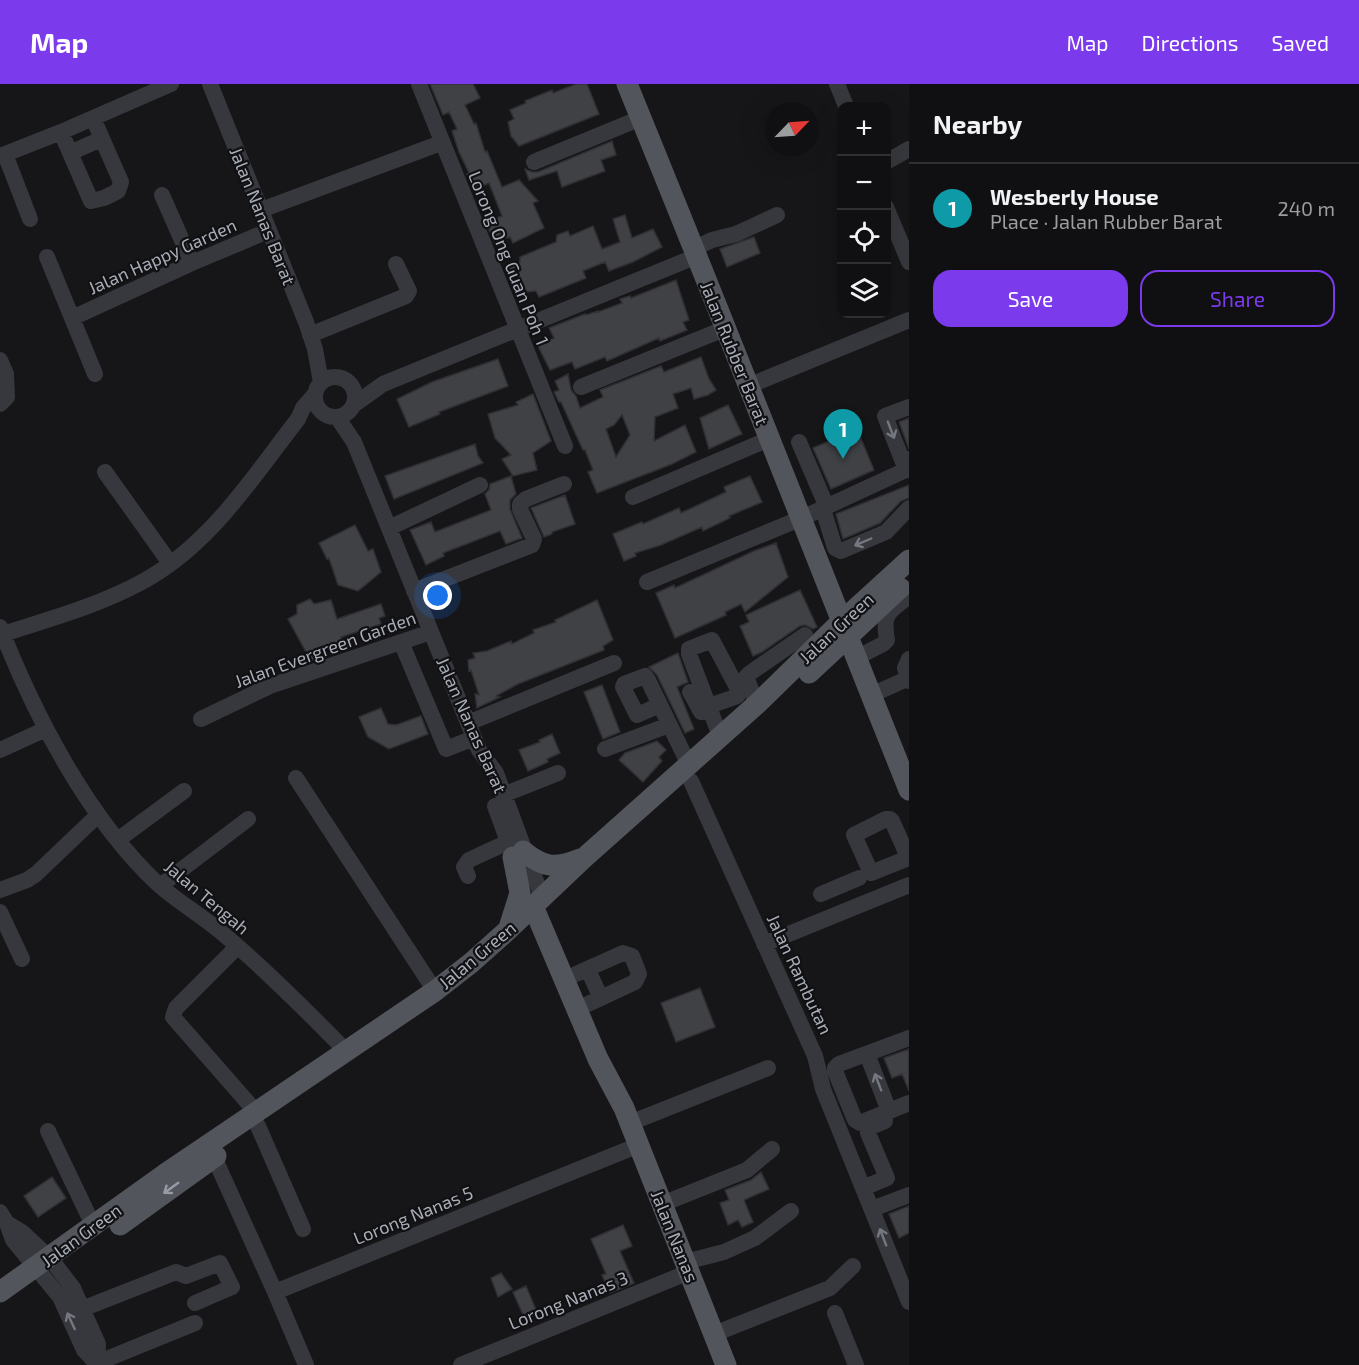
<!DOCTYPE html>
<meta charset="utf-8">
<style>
:root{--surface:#101012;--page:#19191b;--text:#f1f3f6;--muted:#9c9d9f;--line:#303032;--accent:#7c3aed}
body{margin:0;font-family:"Exo 2",sans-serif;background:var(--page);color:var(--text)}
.controls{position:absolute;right:18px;top:18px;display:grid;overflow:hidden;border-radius:12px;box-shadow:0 6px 24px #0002}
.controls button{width:54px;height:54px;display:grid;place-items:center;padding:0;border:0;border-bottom:2px solid var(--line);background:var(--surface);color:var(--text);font:30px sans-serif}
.compass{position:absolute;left:765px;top:18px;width:54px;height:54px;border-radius:50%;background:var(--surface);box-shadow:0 6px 24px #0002;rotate:65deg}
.you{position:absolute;left:438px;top:512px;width:21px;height:21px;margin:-15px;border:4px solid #fff;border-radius:50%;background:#1a73e8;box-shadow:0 0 0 9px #1a73e833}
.badge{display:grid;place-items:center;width:39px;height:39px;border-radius:50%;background:var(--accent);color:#fff;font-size:20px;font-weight:700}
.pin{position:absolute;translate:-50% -50px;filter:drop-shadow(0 2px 3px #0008)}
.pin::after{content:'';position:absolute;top:32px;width:21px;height:18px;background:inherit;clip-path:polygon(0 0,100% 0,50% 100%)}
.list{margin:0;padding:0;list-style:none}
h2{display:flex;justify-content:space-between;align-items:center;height:78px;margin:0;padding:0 24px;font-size:26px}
h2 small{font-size:20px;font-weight:400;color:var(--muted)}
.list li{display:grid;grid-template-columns:39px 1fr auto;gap:18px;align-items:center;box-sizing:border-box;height:90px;padding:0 24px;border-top:2px solid var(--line)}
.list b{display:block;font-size:22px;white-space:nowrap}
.list p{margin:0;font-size:20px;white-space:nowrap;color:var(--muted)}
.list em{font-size:20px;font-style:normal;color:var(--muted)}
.actions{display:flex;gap:12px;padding:18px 24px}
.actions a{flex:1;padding:14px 0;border:2px solid var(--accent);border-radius:18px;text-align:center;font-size:21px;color:var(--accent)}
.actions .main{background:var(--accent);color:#fff}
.icon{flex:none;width:33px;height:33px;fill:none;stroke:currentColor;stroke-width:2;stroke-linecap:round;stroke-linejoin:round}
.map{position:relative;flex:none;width:909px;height:1281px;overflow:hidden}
header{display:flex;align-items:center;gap:36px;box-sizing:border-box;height:84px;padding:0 30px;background:var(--accent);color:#fff}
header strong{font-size:28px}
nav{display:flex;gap:33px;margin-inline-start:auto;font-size:21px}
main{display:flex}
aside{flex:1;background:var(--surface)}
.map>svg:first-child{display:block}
</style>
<header>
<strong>Map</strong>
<nav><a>Map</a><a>Directions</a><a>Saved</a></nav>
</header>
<main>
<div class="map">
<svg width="909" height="1281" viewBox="0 0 909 1281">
<rect width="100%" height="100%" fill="#161618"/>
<path fill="#404145" stroke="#303034" stroke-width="1.5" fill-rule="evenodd" d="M430,0H473L480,14L465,21L474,40L476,39L485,68L487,67L502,103L519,96L538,117L533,119L544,144L513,159L510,153L494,158L486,138L502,132L489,99L473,106L467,90L469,89L459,68L452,47L457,45L449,28L443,31Z
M576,0H587L599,30L519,62L511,52L508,38L514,35L510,26L526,19L525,17L552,6L553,9Z
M612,57L616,71L601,76L605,87L562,103L557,87L529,96L525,85L532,88H538Z
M625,131L632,154L653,145L662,163L633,178L609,187L605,178L583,187L586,194L539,213L536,207L527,208L515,191L511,193L507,184L520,178V173L556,158L557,151L568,147L570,152L593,142L602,165L620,158L613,135Z
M754,153L760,169L727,183L720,165Z
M676,196L689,236L683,238L687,246L660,257L659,254L607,277L605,273L575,285L572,278L550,286L538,262L554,254L549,244L585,230L586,231L598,227V228L622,219L620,215L630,212L631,214Z
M701,273L709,295L716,306L708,311L694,315L691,304L673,310L678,324L655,333L654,357L685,341L696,368L672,380L597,409L588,388L593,386L585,366H583L576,351L561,318H559L554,308L559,306L555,297L568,290L571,306L576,312L580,324L603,313L600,306L661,282L664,288ZM622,331L630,351L616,373L606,345L614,341Z
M498,275L508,302L439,328L440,330L409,343L397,315L432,298Z
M533,310L551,357L533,369L537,386L513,392L502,375L511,371L495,354L488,330L518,321L516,318Z
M728,321L742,350L709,365L700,334Z
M909,334V365L899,338Z
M857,345L874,386L831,405L813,364Z
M475,360L478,372L483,379L394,415L385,392Z
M511,392L516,410L510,416V425L522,454L506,460L500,447L443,469L444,472L426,481L410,446L431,438L435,448L491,426L485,410L489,406L490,400Z
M750,392L762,418L729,432L730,434L703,447L702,443L661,461L635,469L636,472L624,477L613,450L642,438L643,440L679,424L681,429L726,408L724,403Z
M909,401V414L901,417L880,439L843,455L836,430Z
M565,411L575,440L552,448V450L544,453L531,424Z
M355,441L368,467L373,465L381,488L358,507L338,501L329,474L327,475L319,459Z
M776,459L788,493L745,528L741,520L725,528L726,531L675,554L656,509L674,501L675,504L754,467Z
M800,506L817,543L813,545L805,541L800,542L762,568L753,572L740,542L749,538L746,531Z
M310,515L314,520L331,516L337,535L381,520L385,532L379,534L381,540L341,553L344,563L338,565L326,564L317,574L311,577L288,535L297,530V521Z
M597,516L613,556L603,562L604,566L518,600L496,612L500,613L477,624L475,610L479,611L471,586L469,587L468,576L475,574L473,569L487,567L511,557L512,560L534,549L533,546L556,538L555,536Z
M678,569L688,598L677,603L694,645L685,649L657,591L649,583Z
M602,601L620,648L603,655L584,608Z
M381,624L388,640L396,641L421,632L428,650L389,665L368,653L359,633Z
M552,650L560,669L547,675L548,678L528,687L519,666L540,658L539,656Z
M657,657L666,666L659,673L662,677L643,698L619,676L625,669Z
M700,904L715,943L676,958L661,919Z
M909,965V1007L902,990L892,994L884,974Z
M761,1088L769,1105L744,1116L753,1138L742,1143L738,1136L728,1141L720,1119L729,1116L725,1106L751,1096Z
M52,1093L66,1114L38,1133L24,1112Z
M909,1122V1149L899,1154L889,1130Z
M623,1141L632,1162L620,1167L634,1199L610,1209L602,1191L606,1190L591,1155Z
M501,1189L512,1205L498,1213L491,1194Z
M526,1202L537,1228L524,1233L513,1208Z"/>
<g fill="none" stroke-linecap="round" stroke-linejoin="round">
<path stroke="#37383d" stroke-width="16" d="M210,0L306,238L315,265L321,298
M419,0L565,362
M837,0L846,22
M61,48L91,117L104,114L118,107L121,98L93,34
M70,69L101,55
M5,70L30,135
M0,72L61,48L171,0
M534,78L641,34
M886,78L909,65
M162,111L192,179
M886,123L909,178
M261,126L441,59
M693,165L712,156L736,150L777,131
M47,173L95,290
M72,234L192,179L268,147
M310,251L406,212L409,207L396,180
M0,276L6,290L7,313L0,320
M315 313a20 20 0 1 1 40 0a20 20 0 1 1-40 0Z
M748,302L909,236
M581,303L724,245
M355,320L383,300L697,172
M909,323L885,332L903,378L909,375
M337,333L354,358L479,666L496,689L542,813
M799,358L823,414
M105,388L170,479
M633,413L769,355
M823,425L835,464L841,467L886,448L909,424
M389,444L480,401
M647,498L802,434L908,385L909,386
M414,507L532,461L534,455L520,425V420L526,415L564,400
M0,543C35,632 88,735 159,801C178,818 201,831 221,848C265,885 306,926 346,967
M3,550C49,535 97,522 140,499C209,463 252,394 298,335L303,324L315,310
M401,558L446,665L474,654
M856,574L883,560L887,556C882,528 889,529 909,512
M909,575L905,584L909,597
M690,608L701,628H710
M871,611L909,594
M757,620L746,593L750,589L805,551
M660,621L637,631L623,603L624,600L645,592L648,596L689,681
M709,622L735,613L738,611L739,607L712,556L689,565V570L720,652
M201,635L270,602L431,548
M468,639L614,579
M605,665L669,641
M0,666L46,645
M296,694L435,907
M691,697L815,972L823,1005L909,1218
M503,711L558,689
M495,722L517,782
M886,735H890L892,737L905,766L906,775L871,789L854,751Z
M119,755L184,707
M468,792L464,783L469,776L508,758
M160,802L248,735
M0,806L27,796L36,790L98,731
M821,810L859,794
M0,828L22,875
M764,860L909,801
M237,863L176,924L173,933L256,1028
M588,886L601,914
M576,890L623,869L632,872L639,890L635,898L588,920
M909,954L839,980L835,984V987L855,1036L860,1039L909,1019
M867,970L889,1027
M630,1039L768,984
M258,1042L303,1145
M48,1047L94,1143
M214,1073L275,1208
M863,1104L887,1094L868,1049V1044L885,1037
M662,1120L747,1086L772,1065
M872,1125L909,1111
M0,1128L7,1139L13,1156L60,1213L84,1266L98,1281
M7,1139L22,1148L50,1174L73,1204L98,1260L97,1279
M685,1178L724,1168L755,1154L791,1127
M82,1225L176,1188L186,1192L220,1179L232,1203L195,1219
M835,1229L856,1281
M714,1250L830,1204L853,1182
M97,1279L195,1239
M306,1281L275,1208L639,1061
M461,1281L689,1188"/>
<path stroke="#53555c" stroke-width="21" d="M627,0C723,234 815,471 909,706
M809,589L900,504
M523,767C544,784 555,785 580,775
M533,822L598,975L624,1024L726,1281
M509,844L520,809L513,773
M120,1141L216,1072
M0,1208L165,1090L435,907L471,879L509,845L585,773L757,620L841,538L909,476"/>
</g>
<defs><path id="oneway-shaft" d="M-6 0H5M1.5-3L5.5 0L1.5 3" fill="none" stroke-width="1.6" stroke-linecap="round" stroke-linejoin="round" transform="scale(1.5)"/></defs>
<g stroke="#757881">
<use href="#oneway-shaft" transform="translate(891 346) rotate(69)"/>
<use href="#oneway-shaft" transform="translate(863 458) rotate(157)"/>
<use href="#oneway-shaft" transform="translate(878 998) rotate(-111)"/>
<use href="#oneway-shaft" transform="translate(883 1153) rotate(-111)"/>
<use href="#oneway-shaft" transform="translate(71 1237) rotate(-115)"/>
</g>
<use stroke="#979ba6" href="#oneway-shaft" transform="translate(171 1104) rotate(144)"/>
<g text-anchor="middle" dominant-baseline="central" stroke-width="4.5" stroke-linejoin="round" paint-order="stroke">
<g font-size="18" fill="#a8adb8" stroke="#111113">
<text transform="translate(263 132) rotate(68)">Jalan Nanas Barat</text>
<text transform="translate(162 172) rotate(-24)">Jalan Happy Garden</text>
<text transform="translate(509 174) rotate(68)">Lorong Ong Guan Poh 1</text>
<text transform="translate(735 269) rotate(68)">Jalan Rubber Barat</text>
<text transform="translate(836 544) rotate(-43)">Jalan Green</text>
<text transform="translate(325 565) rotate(-20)">Jalan Evergreen Garden</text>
<text transform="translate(472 641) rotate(66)">Jalan Nanas Barat</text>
<text transform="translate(207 813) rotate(40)">Jalan Tengah</text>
<text transform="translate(477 871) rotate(-40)">Jalan Green</text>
<text transform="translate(800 890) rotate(65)">Jalan Rambutan</text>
<text transform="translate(413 1131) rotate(-22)">Lorong Nanas 5</text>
<text transform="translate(81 1151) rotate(-36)">Jalan Green</text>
<text transform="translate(675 1152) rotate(68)">Jalan Nanas</text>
<text transform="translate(568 1216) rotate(-22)">Lorong Nanas 3</text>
</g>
</g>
</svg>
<div class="controls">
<button>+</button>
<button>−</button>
<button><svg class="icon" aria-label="locate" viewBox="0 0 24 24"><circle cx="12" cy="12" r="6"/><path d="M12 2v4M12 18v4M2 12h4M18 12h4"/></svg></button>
<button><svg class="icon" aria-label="layers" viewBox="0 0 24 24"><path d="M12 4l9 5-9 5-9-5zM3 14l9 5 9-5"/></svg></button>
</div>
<svg class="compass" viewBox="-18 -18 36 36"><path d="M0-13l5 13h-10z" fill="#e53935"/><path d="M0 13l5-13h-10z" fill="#9c9d9f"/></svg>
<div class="you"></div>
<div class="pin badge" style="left:843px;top:375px;background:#0f9aa8">1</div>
</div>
<aside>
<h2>Nearby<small></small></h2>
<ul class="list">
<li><span class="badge" style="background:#0f9aa8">1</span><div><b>Wesberly House</b><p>Place · Jalan Rubber Barat</p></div><em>240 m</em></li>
</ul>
<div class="actions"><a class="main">Save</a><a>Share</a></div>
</aside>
</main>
